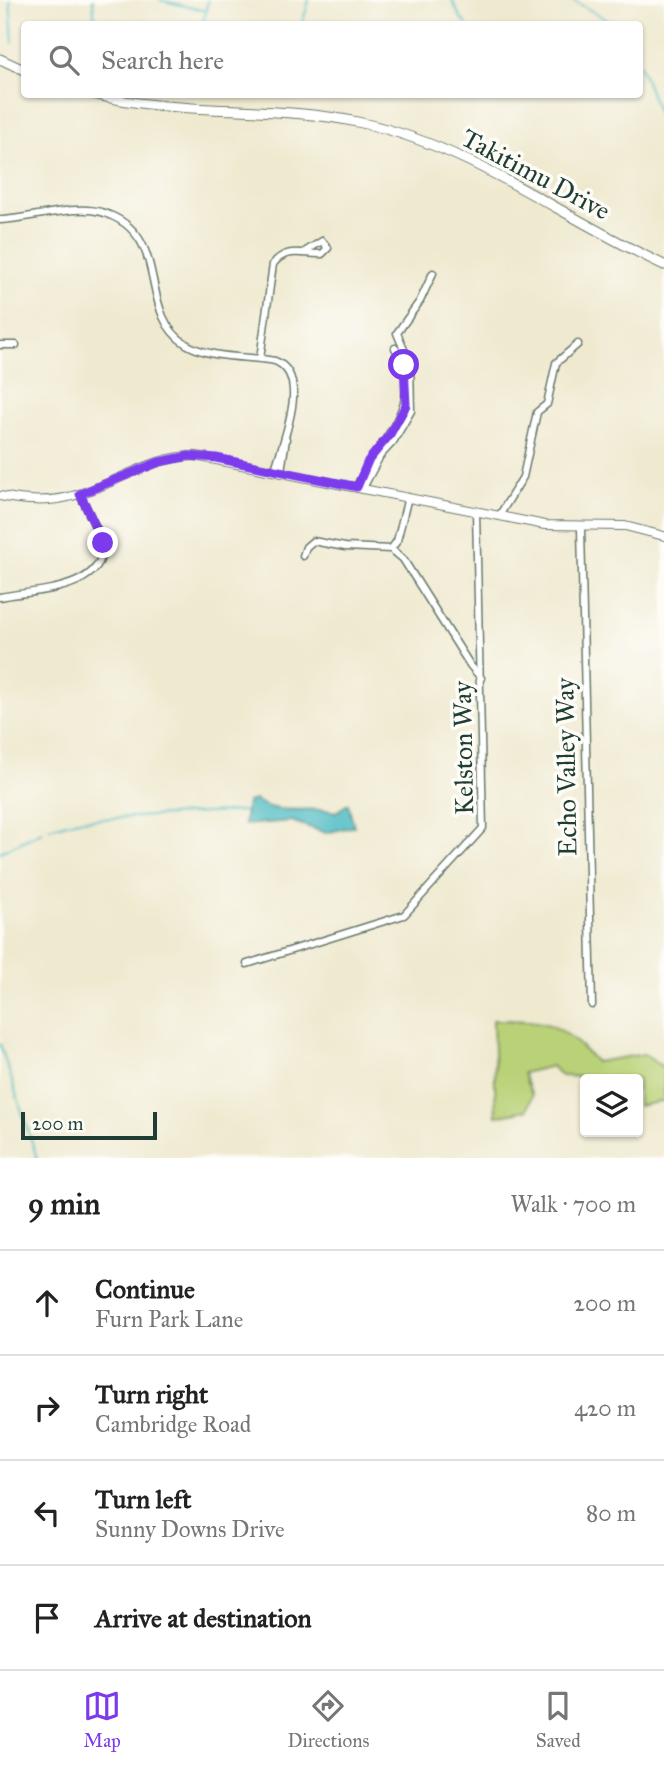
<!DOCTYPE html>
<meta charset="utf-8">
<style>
:root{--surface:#fff;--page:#f2f2f2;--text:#222;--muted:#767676;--line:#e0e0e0;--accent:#7c3aed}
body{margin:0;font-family:"IM FELL Great Primer",serif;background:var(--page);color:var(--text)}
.controls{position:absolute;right:21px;bottom:21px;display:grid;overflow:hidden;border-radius:7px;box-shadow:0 2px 5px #0004}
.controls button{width:63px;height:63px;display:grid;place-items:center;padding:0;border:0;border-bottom:2px solid var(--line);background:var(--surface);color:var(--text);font:35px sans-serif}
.scale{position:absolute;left:21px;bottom:18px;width:136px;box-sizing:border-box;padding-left:7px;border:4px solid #1f3d34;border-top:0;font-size:19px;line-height:24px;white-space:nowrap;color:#1f3d34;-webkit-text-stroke:5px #fdfcf7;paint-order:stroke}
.stop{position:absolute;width:21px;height:21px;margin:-16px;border:5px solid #7c3aed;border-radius:50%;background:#fff}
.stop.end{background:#7c3aed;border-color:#fff;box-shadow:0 2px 7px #0008}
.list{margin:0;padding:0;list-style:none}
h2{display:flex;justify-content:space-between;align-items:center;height:91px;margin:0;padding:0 28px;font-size:30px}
h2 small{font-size:23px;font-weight:400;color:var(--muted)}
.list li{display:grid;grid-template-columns:46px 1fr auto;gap:21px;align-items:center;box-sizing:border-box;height:105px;padding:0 28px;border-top:2px solid var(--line)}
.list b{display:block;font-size:26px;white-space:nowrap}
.list p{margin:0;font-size:23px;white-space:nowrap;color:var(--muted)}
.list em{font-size:23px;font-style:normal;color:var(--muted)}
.icon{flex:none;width:38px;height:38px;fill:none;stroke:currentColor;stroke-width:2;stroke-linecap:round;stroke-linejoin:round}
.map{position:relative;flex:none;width:664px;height:1158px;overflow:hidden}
.search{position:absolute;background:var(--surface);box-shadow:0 2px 5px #0004;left:21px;right:21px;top:21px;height:77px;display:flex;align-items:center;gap:18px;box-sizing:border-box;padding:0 24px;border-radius:7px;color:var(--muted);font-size:26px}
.sheet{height:511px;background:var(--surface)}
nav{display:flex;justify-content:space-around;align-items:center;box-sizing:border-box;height:98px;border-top:2px solid var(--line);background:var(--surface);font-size:19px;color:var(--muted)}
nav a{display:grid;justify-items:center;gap:4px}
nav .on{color:var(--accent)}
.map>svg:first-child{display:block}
</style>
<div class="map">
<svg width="664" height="1158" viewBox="0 0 664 1158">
<rect width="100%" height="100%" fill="#fdfcf7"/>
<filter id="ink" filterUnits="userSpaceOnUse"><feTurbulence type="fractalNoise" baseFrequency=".0143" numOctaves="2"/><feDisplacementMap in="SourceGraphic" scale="14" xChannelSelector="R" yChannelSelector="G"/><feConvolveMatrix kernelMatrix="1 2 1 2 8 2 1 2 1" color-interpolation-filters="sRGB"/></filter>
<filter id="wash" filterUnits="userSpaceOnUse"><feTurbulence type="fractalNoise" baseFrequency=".00686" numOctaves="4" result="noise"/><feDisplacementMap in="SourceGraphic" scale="28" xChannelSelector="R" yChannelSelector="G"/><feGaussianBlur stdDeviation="1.57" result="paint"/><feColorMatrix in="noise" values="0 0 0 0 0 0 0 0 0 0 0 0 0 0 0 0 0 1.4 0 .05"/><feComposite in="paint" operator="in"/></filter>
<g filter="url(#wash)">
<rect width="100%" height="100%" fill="#efe9cf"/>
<path fill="#b9d277" stroke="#6c8856" stroke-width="2" d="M493,1020C550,1021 556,1020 596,1062L644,1054L664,1068V1101L638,1106V1079L561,1076L552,1066L523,1073L532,1095L527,1110L496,1116Z"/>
<path fill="#4ebcc3" stroke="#367c7c" stroke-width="2" d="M255,800C278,817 307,805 336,812L348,804L354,826L326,833L291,821L244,825L247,802Z"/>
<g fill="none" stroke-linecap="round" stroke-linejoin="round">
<path stroke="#4ebcc3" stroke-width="2" d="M10,0L13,42
M93,0L95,24
M160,0L206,11
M452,0L460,17L467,24
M572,0L615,24
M203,24L208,0
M302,24L309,0
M640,65L664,129
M49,828L78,820L245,811
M0,852L42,832
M0,1044L37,1158"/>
</g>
</g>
<g filter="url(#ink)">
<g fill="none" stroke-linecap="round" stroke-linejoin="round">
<defs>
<path id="minor" d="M0,220C30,219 73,204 101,212C174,233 135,312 186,344C211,359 247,356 275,361C312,376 282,442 275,470
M0,345H16
M260,359L273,264C287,246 303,255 322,254L328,248L322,241L306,251
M281,471L286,439
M357,487C377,442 430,401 395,348
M363,488L380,456L393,442L411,411L410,364L397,333L420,301L433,273
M499,516L523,477L537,412L547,404L556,363L578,344
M581,528L592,1005
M391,549L403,559L470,665L481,678
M303,556L306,547L313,541L345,547L391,549L397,541L408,497
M0,597C33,590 105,592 103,543L80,494
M247,964L404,915L483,828L476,511"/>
<path id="major" d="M0,496C26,501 50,503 76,495C116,484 153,455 196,456L545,525L625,526L664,536"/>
<path id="highway" d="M0,59L24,70
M93,94C181,117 273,103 362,123C472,147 563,218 664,265"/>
</defs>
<use href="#minor" stroke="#68796a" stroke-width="9"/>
<use href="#major" stroke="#68796a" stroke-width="10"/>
<use href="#highway" stroke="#68796a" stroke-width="11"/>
<use href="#minor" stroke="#fff" stroke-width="6"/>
<use href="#major" stroke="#fff" stroke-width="8"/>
<use href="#highway" stroke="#fff" stroke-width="9"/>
</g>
</g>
<g fill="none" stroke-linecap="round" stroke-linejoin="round" filter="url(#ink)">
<path stroke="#7c3aed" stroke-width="9" d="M103,543L80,494L159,462L189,456L216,458L357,487L368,461L390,434L406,405L404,365"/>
</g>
<g text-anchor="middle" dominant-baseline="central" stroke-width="7" stroke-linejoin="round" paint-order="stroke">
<g font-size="26" fill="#1f3d34" stroke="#fdfcf7">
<text transform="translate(536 174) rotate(28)">Takitimu Drive</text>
<text transform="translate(463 748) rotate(-91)">Kelston Way</text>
<text transform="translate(566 767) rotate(-91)">Echo Valley Way</text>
</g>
</g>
</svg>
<div class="controls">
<button><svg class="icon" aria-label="layers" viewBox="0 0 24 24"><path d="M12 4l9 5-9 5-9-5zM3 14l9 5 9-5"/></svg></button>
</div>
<div class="scale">200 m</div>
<div class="stop" style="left:404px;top:365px"></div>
<div class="stop end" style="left:103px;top:543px"></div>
<div class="search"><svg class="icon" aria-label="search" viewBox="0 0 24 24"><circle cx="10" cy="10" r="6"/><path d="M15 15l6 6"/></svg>Search here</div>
</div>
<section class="sheet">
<h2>9 min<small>Walk · 700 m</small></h2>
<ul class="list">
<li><svg class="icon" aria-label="ahead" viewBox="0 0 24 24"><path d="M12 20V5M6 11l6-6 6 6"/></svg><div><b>Continue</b><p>Furn Park Lane</p></div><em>200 m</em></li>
<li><svg class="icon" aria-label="right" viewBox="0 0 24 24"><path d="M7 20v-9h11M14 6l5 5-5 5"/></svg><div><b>Turn right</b><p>Cambridge Road</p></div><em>420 m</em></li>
<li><svg class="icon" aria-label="left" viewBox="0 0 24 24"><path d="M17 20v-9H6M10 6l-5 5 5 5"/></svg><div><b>Turn left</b><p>Sunny Downs Drive</p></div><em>80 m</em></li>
<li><svg class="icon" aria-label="arrive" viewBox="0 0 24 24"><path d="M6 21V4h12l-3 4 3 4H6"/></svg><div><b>Arrive at destination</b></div></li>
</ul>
</section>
<nav>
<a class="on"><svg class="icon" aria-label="map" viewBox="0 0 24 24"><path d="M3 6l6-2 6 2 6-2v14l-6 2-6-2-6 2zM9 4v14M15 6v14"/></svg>Map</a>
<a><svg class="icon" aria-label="directions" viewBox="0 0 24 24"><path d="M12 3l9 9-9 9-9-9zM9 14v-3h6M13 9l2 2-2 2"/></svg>Directions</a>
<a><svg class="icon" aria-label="saved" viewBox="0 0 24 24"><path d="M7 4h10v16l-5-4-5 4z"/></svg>Saved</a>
</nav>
